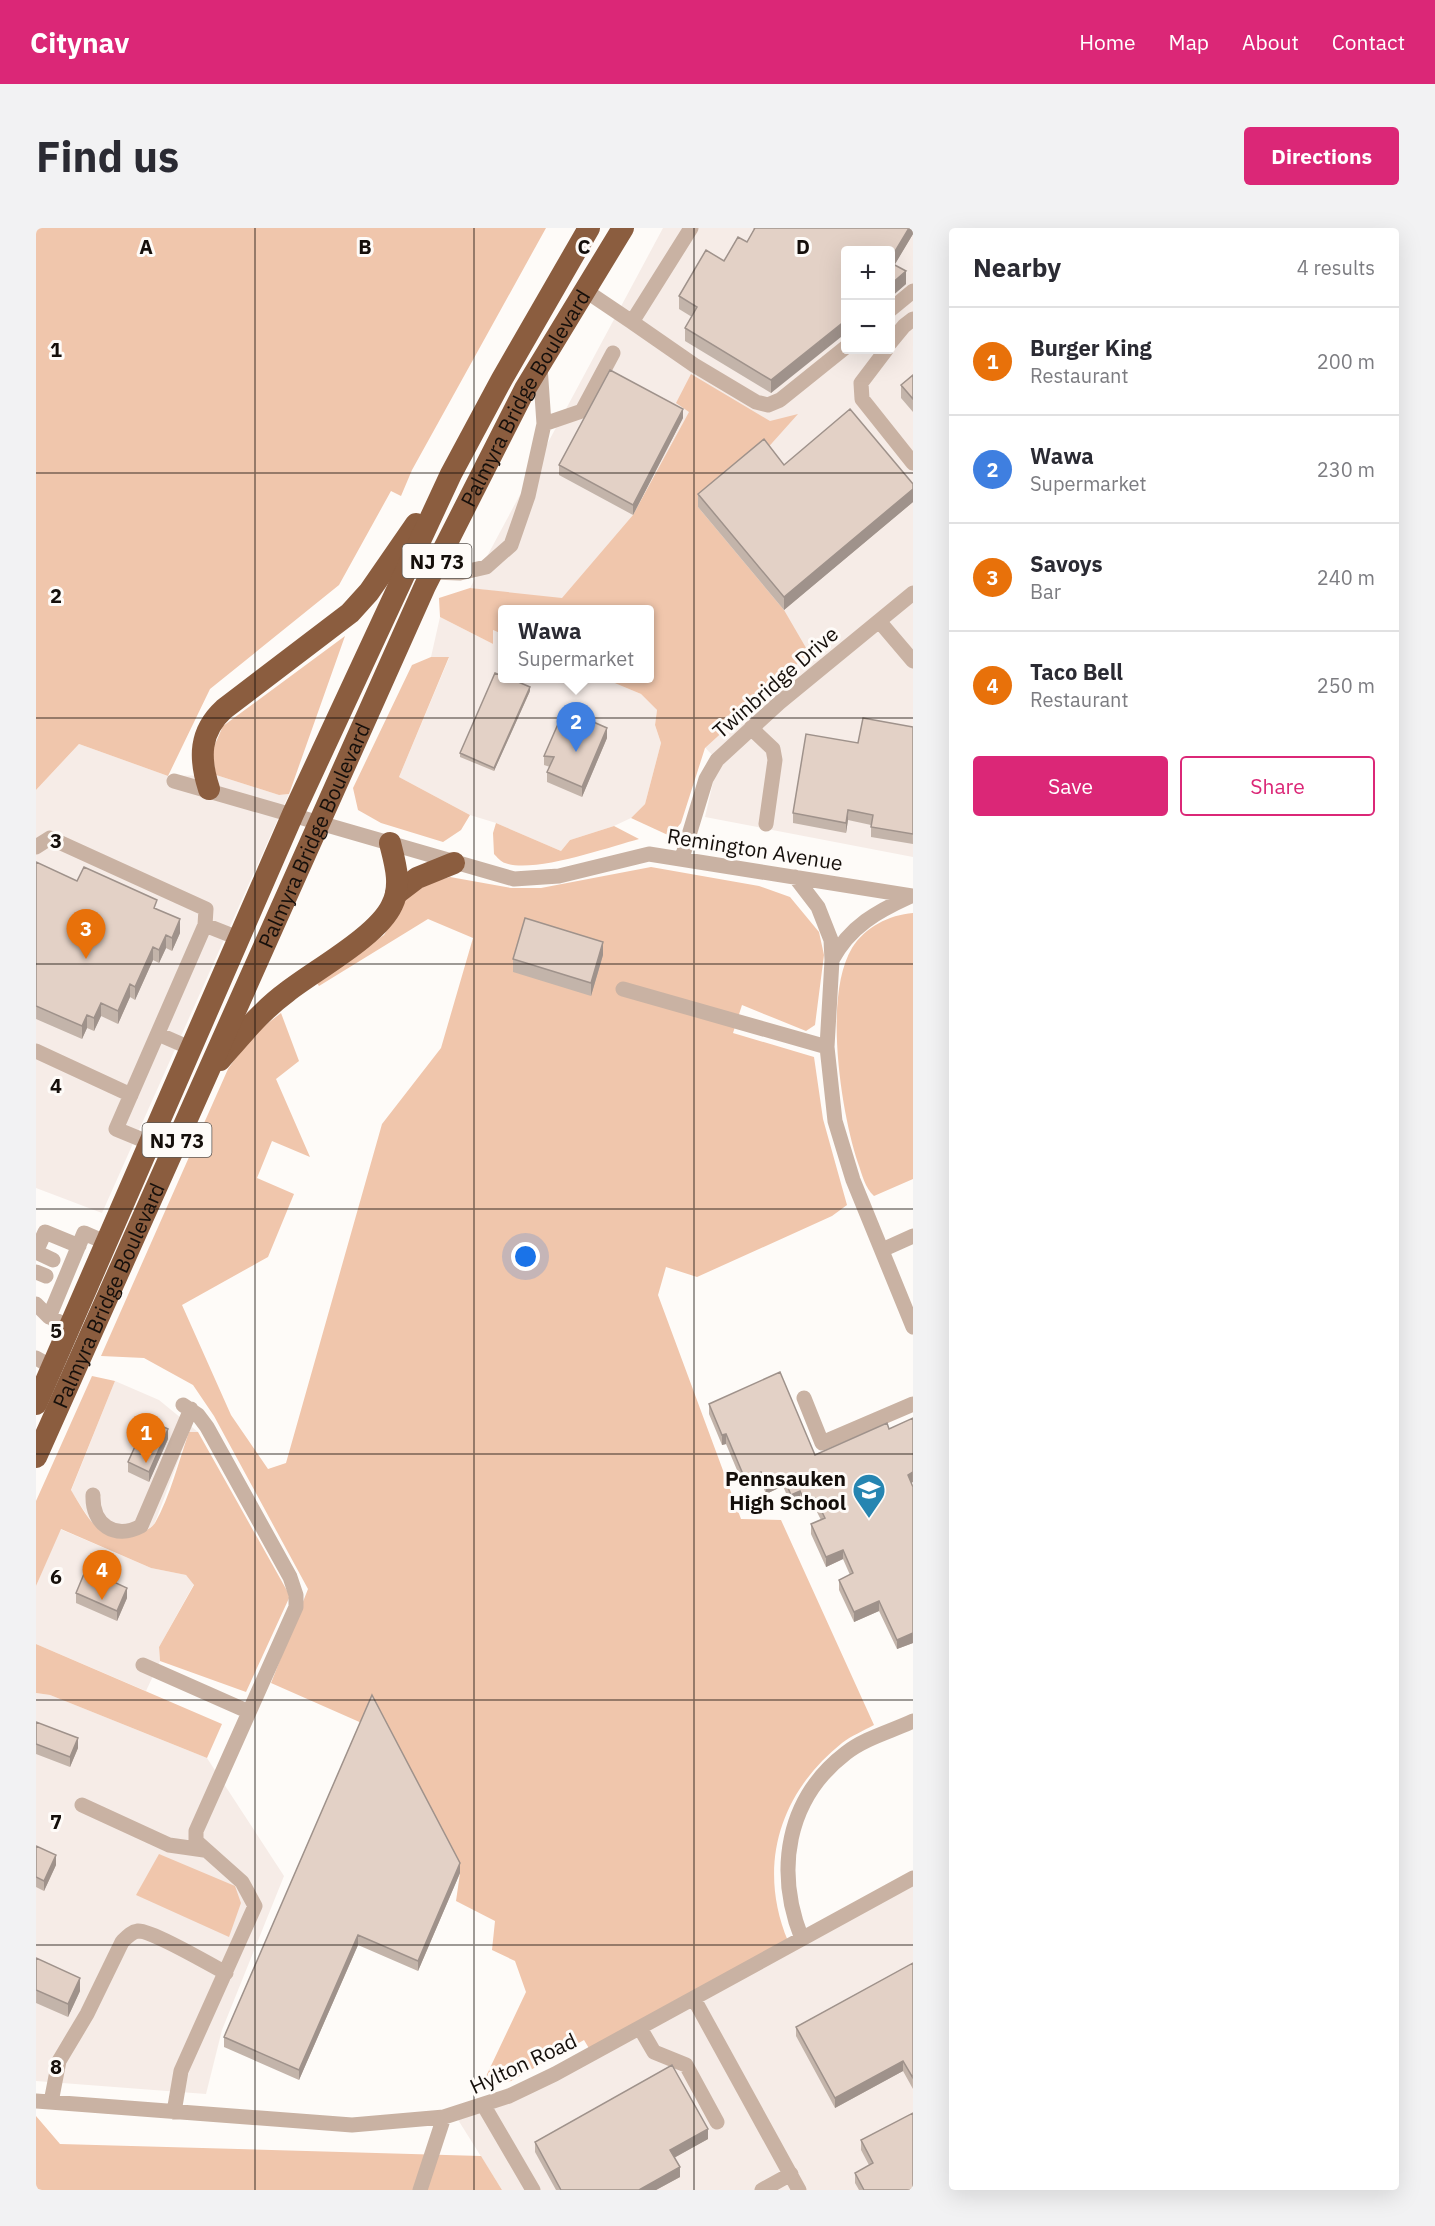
<!DOCTYPE html>
<meta charset="utf-8">
<style>
:root{--surface:#fff;--page:#f2f2f3;--text:#2b2b33;--muted:#7c7c81;--line:#e1e1e2;--accent:#db2777}
body{margin:0;font-family:"IBM Plex Sans",sans-serif;background:var(--page);color:var(--text)}
.controls{position:absolute;right:18px;top:18px;display:grid;overflow:hidden;border-radius:6px;box-shadow:0 6px 24px #0002}
.controls button{width:54px;height:54px;display:grid;place-items:center;padding:0;border:0;border-bottom:2px solid var(--line);background:var(--surface);color:var(--text);font:30px sans-serif}
.you{position:absolute;left:490px;top:1029px;width:21px;height:21px;margin:-15px;border:4px solid #fff;border-radius:50%;background:#1a73e8;box-shadow:0 0 0 9px #1a73e833}
.badge{display:grid;place-items:center;width:39px;height:39px;border-radius:50%;background:var(--accent);color:#fff;font-size:20px;font-weight:700}
.pin{position:absolute;translate:-50% -50px;filter:drop-shadow(0 2px 3px #0008)}
.pin::after{content:'';position:absolute;top:32px;width:21px;height:18px;background:inherit;clip-path:polygon(0 0,100% 0,50% 100%)}
.popup{position:absolute;left:462px;top:377px;width:156px;height:78px;box-sizing:border-box;display:grid;place-content:center;border-radius:6px;background:var(--surface);filter:drop-shadow(0 2px 4px #0005);font-size:20px;white-space:nowrap;color:var(--muted)}
.popup b{font-size:22px;color:var(--text)}
.popup::after{content:'';position:absolute;left:50%;top:100%;margin-left:-12px;border:12px solid transparent;border-top-color:var(--surface)}
.list{margin:0;padding:0;list-style:none}
h2{display:flex;justify-content:space-between;align-items:center;height:78px;margin:0;padding:0 24px;font-size:26px}
h2 small{font-size:20px;font-weight:400;color:var(--muted)}
.list li{display:grid;grid-template-columns:39px 1fr auto;gap:18px;align-items:center;box-sizing:border-box;height:108px;padding:0 24px;border-top:2px solid var(--line)}
.list b{display:block;font-size:22px;white-space:nowrap}
.list p{margin:0;font-size:20px;white-space:nowrap;color:var(--muted)}
.list em{font-size:20px;font-style:normal;color:var(--muted)}
.actions{display:flex;gap:12px;padding:18px 24px}
.actions a{flex:1;padding:14px 0;border:2px solid var(--accent);border-radius:6px;text-align:center;font-size:21px;color:var(--accent)}
.actions .main{background:var(--accent);color:#fff}
.map{position:relative;flex:none;width:877px;height:1962px;overflow:hidden;border-radius:6px}
header{display:flex;align-items:center;gap:36px;box-sizing:border-box;height:84px;padding:0 30px;background:var(--accent);color:#fff}
header strong{font-size:28px}
nav{display:flex;gap:33px;margin-inline-start:auto;font-size:21px}
.intro{display:flex;align-items:center;justify-content:space-between;box-sizing:border-box;height:144px;padding:0 36px}
h1{margin:0;font-size:42px}
.button{padding:15px 27px;border-radius:6px;background:var(--accent);color:#fff;font-size:21px;font-weight:700}
main{display:flex;gap:36px;padding:0 36px}
aside{flex:1;background:var(--surface);border-radius:6px;box-shadow:0 6px 24px #0002}
.map>svg:first-child{display:block}
</style>
<header>
<strong>Citynav</strong>
<nav><a>Home</a><a>Map</a><a>About</a><a>Contact</a></nav>
</header>
<div class="intro"><h1>Find us</h1><a class="button">Directions</a></div>
<main>
<div class="map">
<svg width="877" height="1962" viewBox="0 0 877 1962">
<rect width="100%" height="100%" fill="#fefbf8"/>
<path fill="#f6ece7" fill-rule="evenodd" d="M627,0H877V629L669,589L682,533L603,451L614,450V382L434,360ZM810,22H854V122H810Z
M404,389L457,416V402L466,406V450L569,451L605,466L621,482L619,497L625,515L609,576L595,590L578,598L534,612L525,623L460,595L434,587L363,549L413,430L395,429Z
M43,516L132,548L180,547L243,567L253,566L66,985L0,960V562Z
M79,1153L123,1172L162,1204H153L118,1297L104,1306L89,1309L72,1308L59,1299L35,1263Z
M24,1301L115,1340L150,1347L158,1356L123,1419L124,1433L110,1463L0,1416V1358Z
M0,1465L14,1467L171,1530L248,1648L186,1802L170,1866L0,1853Z
M877,1644V1962H466L419,1887L557,1827Z"/>
<path fill="#f0c6ac" d="M0,0H510L376,242L365,268L355,263L303,357L174,461L132,548L43,516L0,562Z
M655,146L734,193L762,186L728,224L662,279L748,382L773,425L669,520L645,595L634,608L595,590L609,576L625,515L619,497L621,482L605,466L569,451L614,450V382H466V406L457,402V416L404,389L403,370L434,360L526,370L597,287L653,184L640,175Z
M309,408L253,566L243,567L180,547L176,523L187,498Z
M395,429H413L363,549L434,587L425,602L407,614L345,595L322,582L317,560L376,437Z
M460,595L525,623L534,612L578,598L603,611C573,619 497,646 469,635C465,634 461,629 458,626L457,605Z
M615,639L723,658L754,669L783,704L788,727L779,797L770,803L706,777L697,805L778,829L787,891L811,977L796,988L661,1049L630,1039L622,1067L705,1291L745,1292L838,1497C827,1503 815,1508 806,1515C743,1565 721,1639 752,1713L557,1827L548,1812L475,1853L444,1861L490,1764L479,1733L456,1722L459,1693L420,1673L424,1645L328,1496L235,1455L272,1361L178,1188L157,1157L108,1130L65,1128L192,841L214,809L245,785L263,833L240,851L274,929L236,913L221,950L258,966L232,1029L146,1077L195,1187L232,1241L250,1235L346,896L405,820L437,710L392,691L283,758L280,754L348,707L371,669L388,656L414,649L475,660H505Z
M877,685V951L838,968C829,960 826,946 822,935C805,884 787,768 816,720C829,699 853,687 877,685Z
M56,1148L79,1153L35,1262C52,1290 63,1316 100,1307C106,1305 116,1300 119,1295C134,1269 143,1232 153,1204H162L254,1368L210,1464L124,1433L123,1419L158,1357L150,1347L115,1340L25,1301L0,1358V1273Z
M0,1416L186,1496L171,1530L14,1467L0,1465Z
M123,1626L199,1658L205,1675L193,1709L100,1667Z
M0,1888L24,1916L445,1928L466,1962H0Z"/>
<g fill="none" stroke-linecap="round" stroke-linejoin="round">
<path stroke="#c9b2a3" stroke-width="15" d="M550,63L596,94L655,0
M854,82L877,63
M596,94L658,137L720,174L732,177L744,172L810,119
M854,115L868,98L877,91
M850,122L825,155L826,171L877,235
M508,196L546,183L577,125
M396,344L424,345L450,339L475,317L492,268L508,196L504,138
M843,393L877,433
M715,500L737,521L739,532L730,596
M138,553L478,651L523,648L613,626L877,668
M0,619L14,610L170,681L169,697
M646,630L670,551L681,532L743,475L877,365
M759,649L782,679L795,712L796,732L791,819L799,893L817,952L877,1099
M796,732C814,698 842,683 875,668
M587,761L791,819
M122,806L154,820
M0,823L95,867
M114,915L80,901L169,697L202,710
M846,1022L877,1008
M0,1024L9,1004L43,1018
M0,1024L17,1032
M0,1044L10,1048
M0,1076L13,1089
M34,1099L13,1089L48,1005L71,1015
M0,1130L16,1139
M768,1170L786,1215L877,1176
M57,1267C56,1297 79,1312 105,1298L155,1181
M107,1437L211,1483
M46,1577L133,1617L168,1622
M766,1711C739,1643 750,1571 810,1525C829,1510 856,1503 877,1493
M658,1771L763,1962
M604,1800L618,1824L650,1837L681,1894
M0,1873L316,1897L408,1889L473,1868L519,1846L877,1650
M15,1874L23,1833L51,1786L86,1714C91,1709 95,1704 102,1703C115,1702 175,1737 190,1745
M448,1878L497,1962
M138,1884L145,1843L219,1678L206,1654L160,1613V1603L260,1379V1367L254,1349L171,1199L162,1187L147,1177
M384,1962L408,1889
M726,1962L755,1946"/>
<g stroke="#8b5d3f" stroke-width="22">
<path d="M173,561C163,530 163,504 188,481L314,385L333,364L380,296"/>
<path d="M360,666L381,650L418,635"/>
<path d="M184,832C205,808 225,783 251,764C279,742 342,708 356,677C366,657 359,635 354,615"/>
<path d="M0,1176L257,586L415,246L466,151L553,0"/>
<path id="s1" d="M0,1229L389,358L489,161L587,0"/>
</g>
</g>
<path fill="#c3b4aa" d="M717,0H877V6L858,37L870,56L855,69V22L735,165L649,113V100L656,89L643,81V68L711,14L718,1Z
M877,147V184L865,170V157Z
M647,190L597,287L523,247V237Z
M748,237L877,261V274L748,382L662,279V266Z
M494,463L458,543L424,529V525Z
M877,499V616L835,609V597L812,592L810,605L757,595V585L822,515Z
M530,500L571,510L546,569L511,554V544L514,539L508,537V528Z
M0,634L41,653L121,681L144,705L136,723L130,720L123,735L117,732L99,772L94,769L82,796L65,788L58,803L51,800L46,811L0,791Z
M567,727L555,768L477,744V731Z
M673,1176L779,1227L853,1201L877,1190V1254L875,1255L877,1259V1415L861,1421L843,1383L818,1394L803,1362V1352L814,1347L807,1331L790,1339L775,1306V1296L785,1292L779,1280L769,1284L764,1273L755,1277L747,1258L730,1266L725,1254L709,1261L690,1216L686,1217L673,1186Z
M132,1211L113,1254L92,1244V1234Z
M40,1365L91,1370L81,1393L40,1375Z
M336,1467L424,1645L382,1743L322,1717L263,1852L188,1819V1809Z
M0,1494L42,1520L34,1539L0,1526Z
M0,1618L20,1637L8,1663L0,1659Z
M0,1730L44,1763L32,1789L0,1775Z
M877,1735V1861L867,1843L799,1880L760,1808V1799Z
M672,1911L638,1930L644,1949L620,1962H520L499,1924V1914Z
M825,1912L877,1962H823L819,1955V1945L833,1937L825,1922Z"/>
<path fill="#9f928b" d="M873,0H877V6L855,43V30Z
M870,43V56L855,69V56Z
M810,92V105L735,165V152Z
M647,181V190L597,287V277Z
M877,261V274L748,382V369Z
M494,459V463L458,543V540Z
M571,500V510L546,569V559Z
M812,582V592L810,605V595Z
M144,691V705L136,723V710Z
M130,707V720L123,735V722Z
M567,714V727L555,768V755Z
M117,719V732L99,772V759Z
M94,756V769L82,796V783Z
M65,775V788L58,803V790Z
M51,787V800L46,811V798Z
M132,1201V1211L113,1254V1244Z
M690,1206V1216L686,1217V1207Z
M725,1244V1254L709,1261V1251Z
M877,1244V1254L872,1257V1247Z
M747,1248V1258L730,1266V1256Z
M764,1263V1273L755,1277V1267Z
M779,1270V1280L769,1284V1274Z
M807,1322V1331L790,1339V1329Z
M91,1360V1370L81,1393V1383Z
M843,1373V1383L818,1394V1384Z
M877,1405V1415L861,1421V1412Z
M42,1510V1520L34,1539V1529Z
M20,1627V1637L8,1663V1653Z
M424,1635V1645L382,1743V1733Z
M322,1707V1717L263,1852V1842Z
M44,1750V1763L32,1789V1776Z
M867,1833V1843L799,1880V1870Z
M672,1901V1911L634,1932V1922Z
M644,1939V1949L620,1962H603Z"/>
<path fill="#e3d1c6" stroke="#9f928b" stroke-width="1.5" d="M719,0H873L855,30V22H810V92L735,152L649,100L661,79L643,68L670,22L688,33L702,9L711,14Z
M855,35L870,43L855,56Z
M574,142L647,181L597,277L523,237Z
M877,147V171L865,157Z
M814,181L877,256V261L748,369L662,266L728,211L748,237Z
M459,445L466,448V450H473L494,459L458,540L424,525Z
M537,485L571,500L546,559L511,544L518,529L508,528L522,496L530,500Z
M827,490L877,499V606L835,599L837,587L812,582L810,595L757,585L770,506L822,515Z
M0,634L41,653L48,639L121,672L118,680L144,691L136,710L130,707L123,722L117,719L99,759L94,756L82,783L65,775L58,790L51,787L46,798L0,778Z
M489,690L567,714L555,755L477,731Z
M744,1144L779,1227L851,1195L853,1201L877,1190V1244L872,1247L877,1259V1405L861,1412L843,1373L818,1384L803,1352L817,1345L807,1322L790,1329L775,1296L789,1290L779,1270L769,1274L764,1263L755,1267L747,1248L730,1256L725,1244L709,1251L690,1206L686,1207L673,1176Z
M114,1193L132,1201L113,1244L92,1234L101,1214L104,1216Z
M50,1341L91,1360L81,1383L40,1365Z
M336,1467L424,1635L382,1733L322,1707L263,1842L188,1809Z
M0,1494L42,1510L34,1529L0,1516Z
M0,1618L20,1627L8,1653L0,1649Z
M0,1730L44,1750L32,1776L0,1762Z
M877,1735V1850L867,1833L799,1870L760,1799Z
M636,1837L672,1901L634,1922L644,1939L603,1962H525L499,1914Z
M877,1885V1962H828L819,1945L837,1935L825,1912Z"/>
<path fill="none" stroke="#150f0b" stroke-width="1.5" stroke-opacity="0.55" d="M219,0V1962M438,0V1962M658,0V1962M0,245H877M0,490H877M0,736H877M0,981H877M0,1226H877M0,1472H877M0,1717H877"/>
<defs>
<symbol id="school-pin" viewBox="-11 -11 22 30"><path d="M0 17L-7.5 6A9.5 9.5 0 1 1 7.5 6Z" fill="#2685b1" stroke="#fefbf8"/><path d="M0-5L7-2L0 1L-7-2ZM-4 1L0 2.5L4 1V4Q0 6-4 4Z" fill="#fff"/></symbol>
</defs>
<g fill-rule="evenodd">
<use href="#school-pin" x="814" y="1243" width="38" height="52"/>
</g>
<g text-anchor="middle" dominant-baseline="central" stroke-width="6" stroke-linejoin="round" paint-order="stroke">
<g fill="#fefbf8" stroke="#5b5652" stroke-width="1.5">
<rect x="366.5" y="316" width="69" height="34" rx="4.5"/>
<rect x="106.5" y="895" width="69" height="34" rx="4.5"/>
</g>
<g font-size="20" font-weight="bold" fill="#150f0b">
<text x="401" y="333">NJ 73</text>
<text x="141" y="912">NJ 73</text>
</g>
<g font-size="21" fill="#150f0b" stroke="#fefbf8">
<text stroke="none"><textPath href="#s1" startOffset="1167">Palmyra Bridge Boulevard</textPath></text>
<text transform="translate(739 454) rotate(-41)">Twinbridge Drive</text>
<text stroke="none"><textPath href="#s1" startOffset="681">Palmyra Bridge Boulevard</textPath></text>
<text transform="translate(719 621) rotate(9)">Remington Avenue</text>
<text stroke="none"><textPath href="#s1" startOffset="177">Palmyra Bridge Boulevard</textPath></text>
<text transform="translate(487 1835) rotate(-25)">Hylton Road</text>
</g>
<g font-size="21" font-weight="bold" fill="#150f0b" stroke="#fefbf8" text-anchor="end">
<text x="810" y="1250">Pennsauken<tspan x="810" dy="24">High School</tspan></text>
</g>
</g>
<g font-size="20" text-anchor="middle" font-weight="bold" fill="#150f0b" stroke="#fefbf8" stroke-width="6" stroke-linejoin="round" paint-order="stroke">
<text x="110" y="26">A</text>
<text x="329" y="26">B</text>
<text x="548" y="26">C</text>
<text x="767" y="26">D</text>
<text x="20" y="129">1</text>
<text x="20" y="375">2</text>
<text x="20" y="620">3</text>
<text x="20" y="865">4</text>
<text x="20" y="1110">5</text>
<text x="20" y="1356">6</text>
<text x="20" y="1601">7</text>
<text x="20" y="1846">8</text>
</g>
</svg>
<div class="controls">
<button>+</button>
<button>−</button>
</div>
<div class="you"></div>
<div class="pin badge" style="left:110px;top:1235px;background:#e8710a">1</div>
<div class="pin badge" style="left:540px;top:524px;background:#3f7fe0">2</div>
<div class="popup"><b>Wawa</b>Supermarket</div>
<div class="pin badge" style="left:50px;top:731px;background:#e8710a">3</div>
<div class="pin badge" style="left:66px;top:1372px;background:#e8710a">4</div>
</div>
<aside>
<h2>Nearby<small>4 results</small></h2>
<ul class="list">
<li><span class="badge" style="background:#e8710a">1</span><div><b>Burger King</b><p>Restaurant</p></div><em>200 m</em></li>
<li><span class="badge" style="background:#3f7fe0">2</span><div><b>Wawa</b><p>Supermarket</p></div><em>230 m</em></li>
<li><span class="badge" style="background:#e8710a">3</span><div><b>Savoys</b><p>Bar</p></div><em>240 m</em></li>
<li><span class="badge" style="background:#e8710a">4</span><div><b>Taco Bell</b><p>Restaurant</p></div><em>250 m</em></li>
</ul>
<div class="actions"><a class="main">Save</a><a>Share</a></div>
</aside>
</main>
